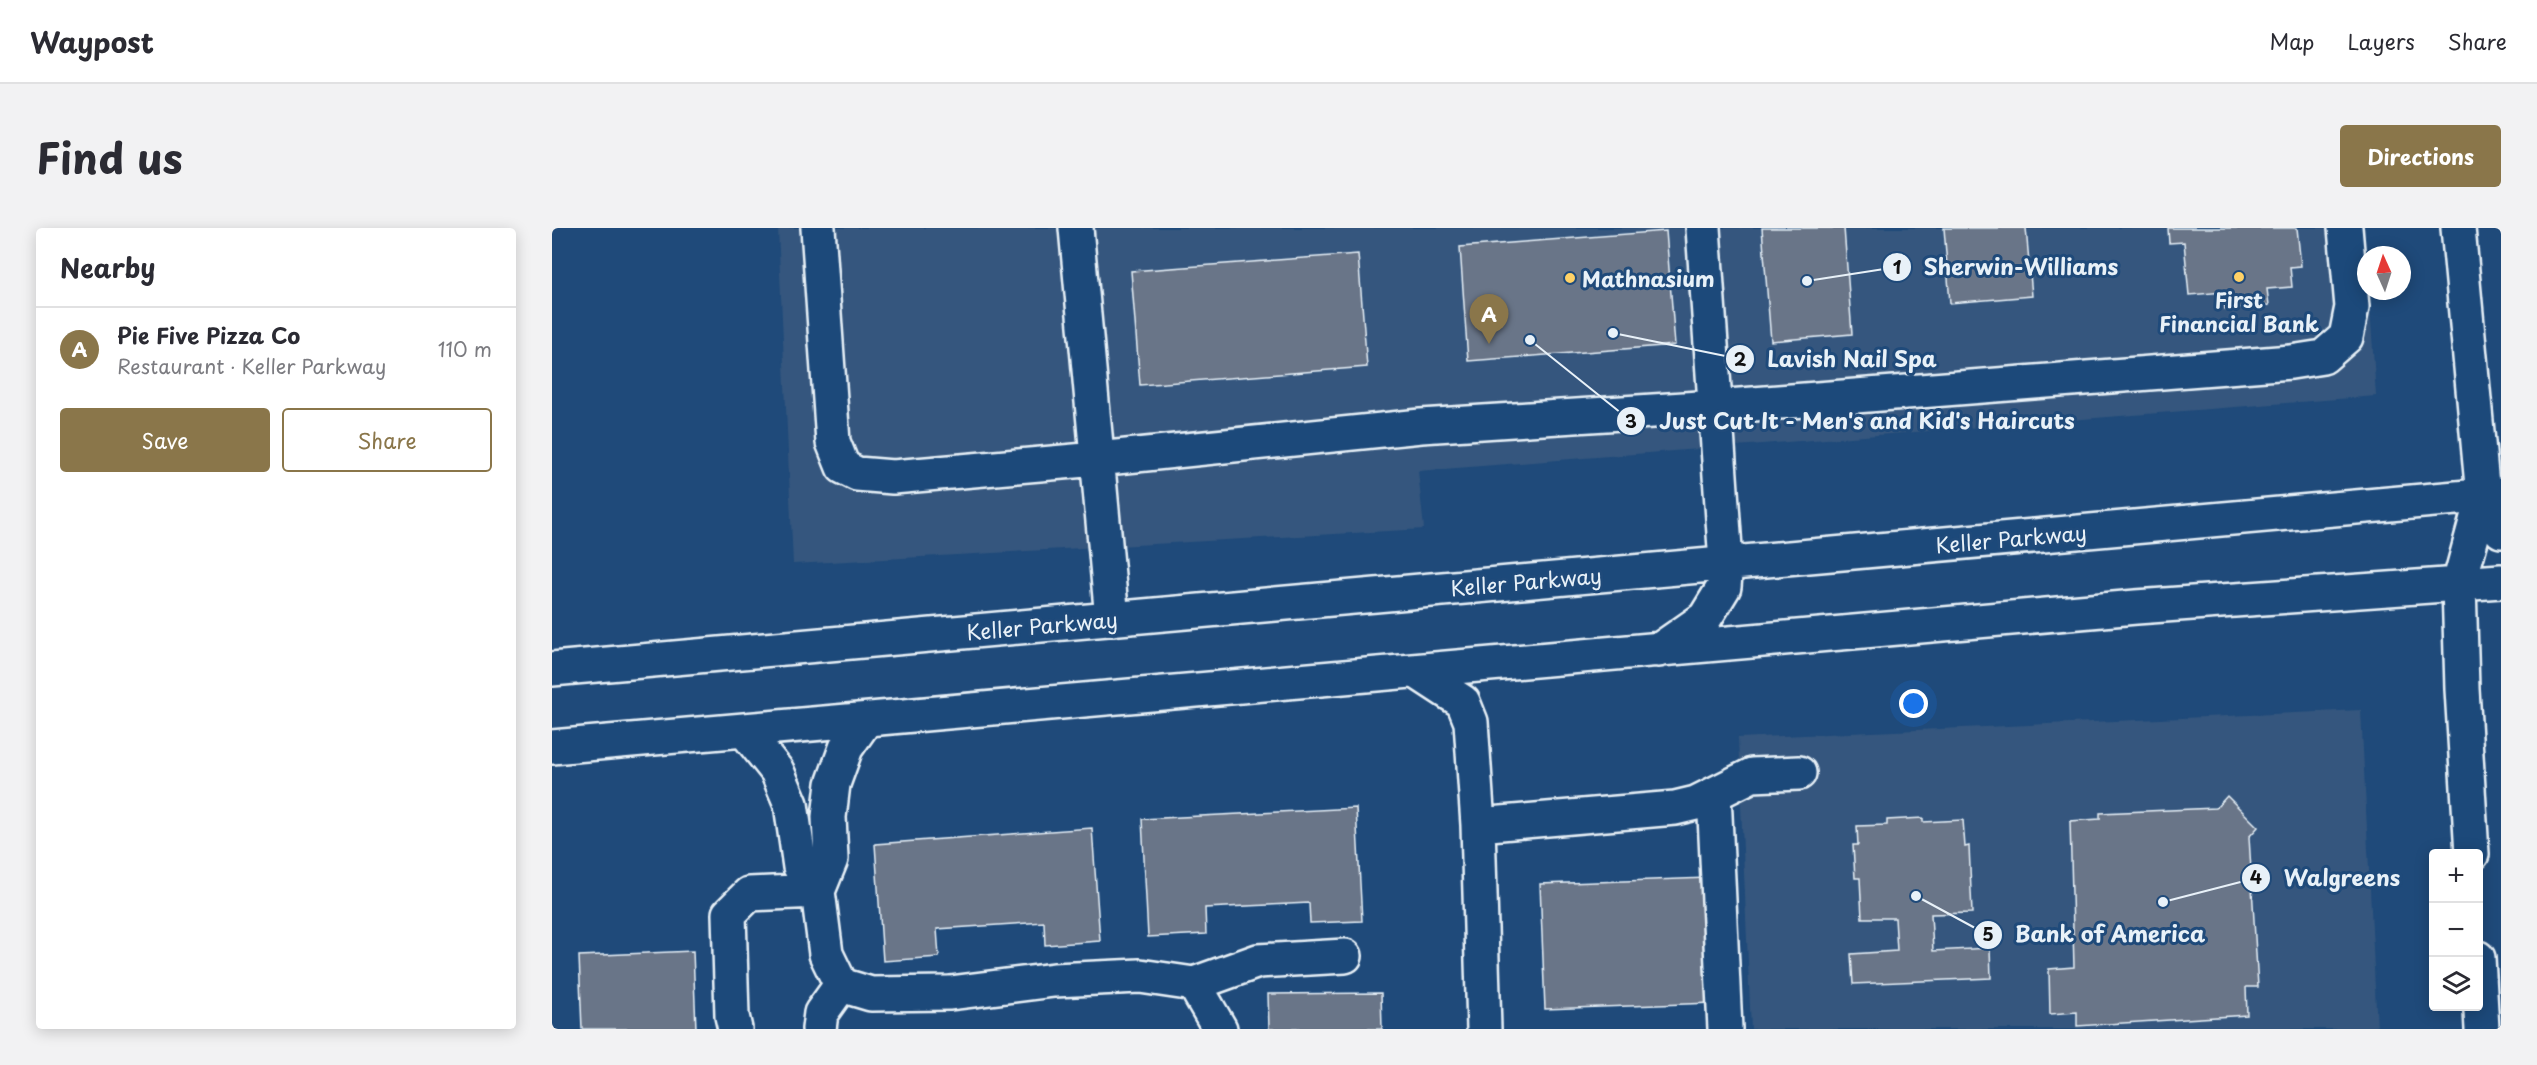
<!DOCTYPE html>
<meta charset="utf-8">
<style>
:root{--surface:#fff;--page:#f2f2f3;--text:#2b2b33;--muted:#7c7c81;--line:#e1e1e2;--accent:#8a764a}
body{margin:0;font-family:"Playpen Sans",sans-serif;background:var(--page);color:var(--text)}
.controls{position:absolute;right:18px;bottom:18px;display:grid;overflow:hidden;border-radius:6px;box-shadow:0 3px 15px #0003}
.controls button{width:54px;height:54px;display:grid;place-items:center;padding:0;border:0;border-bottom:2px solid var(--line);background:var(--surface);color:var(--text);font:30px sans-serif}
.compass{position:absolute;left:1805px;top:18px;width:54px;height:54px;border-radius:50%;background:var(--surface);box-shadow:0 3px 15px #0003;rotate:357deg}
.you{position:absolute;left:1362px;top:476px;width:21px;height:21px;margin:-15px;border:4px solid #fff;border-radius:50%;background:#1a73e8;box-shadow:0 0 0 9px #1a73e833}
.badge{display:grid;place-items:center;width:39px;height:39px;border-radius:50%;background:var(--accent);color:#fff;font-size:20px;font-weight:700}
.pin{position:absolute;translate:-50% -50px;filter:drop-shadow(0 2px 3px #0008)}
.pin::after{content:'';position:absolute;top:32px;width:21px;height:18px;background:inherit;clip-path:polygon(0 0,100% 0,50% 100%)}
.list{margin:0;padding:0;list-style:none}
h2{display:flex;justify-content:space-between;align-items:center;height:78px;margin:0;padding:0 24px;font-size:26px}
h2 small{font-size:20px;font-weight:400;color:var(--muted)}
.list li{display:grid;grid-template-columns:39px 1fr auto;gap:18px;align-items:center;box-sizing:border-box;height:84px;padding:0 24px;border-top:2px solid var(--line)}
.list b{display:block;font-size:22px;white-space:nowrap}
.list p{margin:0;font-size:20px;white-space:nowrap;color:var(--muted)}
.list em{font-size:20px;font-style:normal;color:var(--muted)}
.actions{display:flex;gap:12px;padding:18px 24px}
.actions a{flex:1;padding:14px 0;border:2px solid var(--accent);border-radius:6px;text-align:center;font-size:21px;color:var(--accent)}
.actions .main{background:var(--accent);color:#fff}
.icon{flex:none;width:33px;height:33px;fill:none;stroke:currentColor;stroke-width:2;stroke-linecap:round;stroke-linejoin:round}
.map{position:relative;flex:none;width:1949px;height:801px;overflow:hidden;border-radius:6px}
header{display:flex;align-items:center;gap:36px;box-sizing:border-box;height:84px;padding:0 30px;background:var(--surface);border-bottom:2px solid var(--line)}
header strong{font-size:28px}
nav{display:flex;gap:33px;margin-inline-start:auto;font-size:21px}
.intro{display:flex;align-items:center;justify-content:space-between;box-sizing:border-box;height:144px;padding:0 36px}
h1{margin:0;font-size:42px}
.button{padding:15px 27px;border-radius:6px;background:var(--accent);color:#fff;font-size:21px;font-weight:700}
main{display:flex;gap:36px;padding:0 36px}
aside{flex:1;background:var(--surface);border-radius:6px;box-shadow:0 3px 15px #0003}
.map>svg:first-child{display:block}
</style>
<header>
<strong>Waypost</strong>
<nav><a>Map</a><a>Layers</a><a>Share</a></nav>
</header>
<div class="intro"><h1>Find us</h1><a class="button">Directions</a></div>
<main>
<aside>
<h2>Nearby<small></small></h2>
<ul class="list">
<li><span class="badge">A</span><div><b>Pie Five Pizza Co</b><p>Restaurant · Keller Parkway</p></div><em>110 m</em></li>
</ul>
<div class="actions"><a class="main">Save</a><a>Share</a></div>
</aside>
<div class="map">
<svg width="1949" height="801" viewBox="0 0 1949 801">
<rect width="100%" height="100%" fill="#1f4a7a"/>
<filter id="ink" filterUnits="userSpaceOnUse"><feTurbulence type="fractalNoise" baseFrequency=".0167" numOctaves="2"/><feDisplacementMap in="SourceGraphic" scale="12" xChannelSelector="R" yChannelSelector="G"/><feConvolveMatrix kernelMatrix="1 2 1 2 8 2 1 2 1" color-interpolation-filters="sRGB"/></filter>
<g filter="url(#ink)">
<path fill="#35577e" d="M226,0H1813L1814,63H1817L1824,168L866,243L872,301L241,336Z
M1809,482L1825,801H1199L1186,510Z"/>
<path fill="#697488" stroke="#e8f1f8" stroke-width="1.5" d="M1210,0H1292L1300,106L1219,113Z
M1392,0H1474L1480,68L1398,75Z
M1616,0H1745L1749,38L1738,39L1740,59L1715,61L1717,77L1673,81L1672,64L1637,67L1632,14L1617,15Z
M1114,3L1123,117L916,133L908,19Z
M806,26L815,139L588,157L579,43Z
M1675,568L1706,599L1697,609L1706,759H1694L1695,787L1525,798V784L1498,786L1497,741L1522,739L1518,593L1548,591V585L1664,580Z
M804,580L810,693L758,695L757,675L653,680L654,706L596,709L590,591Z
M1371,590V594L1411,592L1413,619L1417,618L1420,685L1379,686L1381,723L1438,720L1439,750L1301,756L1299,726L1345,723L1343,690H1310L1308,650H1303L1301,617H1306L1305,598L1335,597V592Z
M540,600L548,713L493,717L492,694L385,701L387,729L331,733L323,616Z
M1156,650L1161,775L993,781L988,656Z
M141,723L144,801H30L27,728Z
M829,765L830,801H717L716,766Z"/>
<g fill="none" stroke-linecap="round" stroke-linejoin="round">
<defs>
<path id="minor" d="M266,0L281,214L291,239L305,246L341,249L545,231L869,198L1163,179L1739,134L1771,129L1794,109L1800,79L1793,0
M524,0L560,391
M1151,0L1174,335
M865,444L911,474L919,494L926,597
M193,503L225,543L239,576L248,639L266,663L279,631L277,589L281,556L294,520L313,493
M1162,566L1173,801
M642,756L706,733L793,728
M183,801L180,788L177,686L197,666L266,663L274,726L289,757L319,766L398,765L502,752L588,748L642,756L668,801
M267,801L269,785L289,757
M932,801L926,597L1123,580L1144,575L1200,547L1247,545"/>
<path id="major" d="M1906,0L1931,268L1907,356L1910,461L1920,626
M1931,268L1949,303
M1107,422L1153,390L1172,359L1174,335
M0,441L1949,266
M0,519L1584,379L1949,353
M1926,730L1930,801"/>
</defs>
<use href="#minor" stroke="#e8f1f8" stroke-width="38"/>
<use href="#major" stroke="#e8f1f8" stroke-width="38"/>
<use href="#minor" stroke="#1f4a7a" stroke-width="33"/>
<use href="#major" stroke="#1f4a7a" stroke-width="33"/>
</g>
</g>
<g fill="#ffd166" stroke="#1f4a7a" stroke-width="2">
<circle cx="1687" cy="49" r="6"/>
<circle cx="1018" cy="50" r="6"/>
</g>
<g text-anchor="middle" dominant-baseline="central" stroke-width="6" stroke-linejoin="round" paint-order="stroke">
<g font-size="21" font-weight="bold" fill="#e8f1f8" stroke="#1f4a7a" text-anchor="start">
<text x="1030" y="50">Mathnasium</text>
<text x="1687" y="71" text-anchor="middle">First<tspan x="1687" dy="24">Financial Bank</tspan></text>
</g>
<g font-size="21" fill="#e8f1f8" stroke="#1f4a7a">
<text transform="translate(1459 310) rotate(-5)">Keller Parkway</text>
<text transform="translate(974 353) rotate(-5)">Keller Parkway</text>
<text transform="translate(490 397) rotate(-5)">Keller Parkway</text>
</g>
</g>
<path fill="none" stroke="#e8f1f8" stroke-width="2" d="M1255 53L1345 39M1061 105L1188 131M978 112L1079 193M1611 674L1704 650M1364 668L1436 707"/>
<g fill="#e8f1f8" stroke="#1f4a7a" stroke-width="2">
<circle cx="1255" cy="53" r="6"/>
<circle cx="1061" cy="105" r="6"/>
<circle cx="978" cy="112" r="6"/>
<circle cx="1611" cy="674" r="6"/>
<circle cx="1364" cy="668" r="6"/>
<circle cx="1345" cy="39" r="15"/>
<circle cx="1188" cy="131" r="15"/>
<circle cx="1079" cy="193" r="15"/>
<circle cx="1704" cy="650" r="15"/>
<circle cx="1436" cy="707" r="15"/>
</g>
<g font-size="18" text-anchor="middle" font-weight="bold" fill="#111">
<text x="1345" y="46">1</text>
<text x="1188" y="138">2</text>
<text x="1079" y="200">3</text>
<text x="1704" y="656">4</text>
<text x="1436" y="713">5</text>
</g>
<g font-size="22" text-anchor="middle" font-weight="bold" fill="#e8f1f8" stroke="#1f4a7a" stroke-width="6" stroke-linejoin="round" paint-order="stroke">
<text x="1469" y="47">Sherwin-Williams</text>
<text x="1300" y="139">Lavish Nail Spa</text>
<text x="1315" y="201">Just Cut It - Men's and Kid's Haircuts</text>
<text x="1790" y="658">Walgreens</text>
<text x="1558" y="714">Bank of America</text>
</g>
</svg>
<div class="controls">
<button>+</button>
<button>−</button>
<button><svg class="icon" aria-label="layers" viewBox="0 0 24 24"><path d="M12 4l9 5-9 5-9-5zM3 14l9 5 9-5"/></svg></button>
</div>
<svg class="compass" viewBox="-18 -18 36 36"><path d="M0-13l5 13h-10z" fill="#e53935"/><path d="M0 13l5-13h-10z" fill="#7c7c81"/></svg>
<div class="you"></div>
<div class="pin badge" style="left:937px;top:116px">A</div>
</div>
</main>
